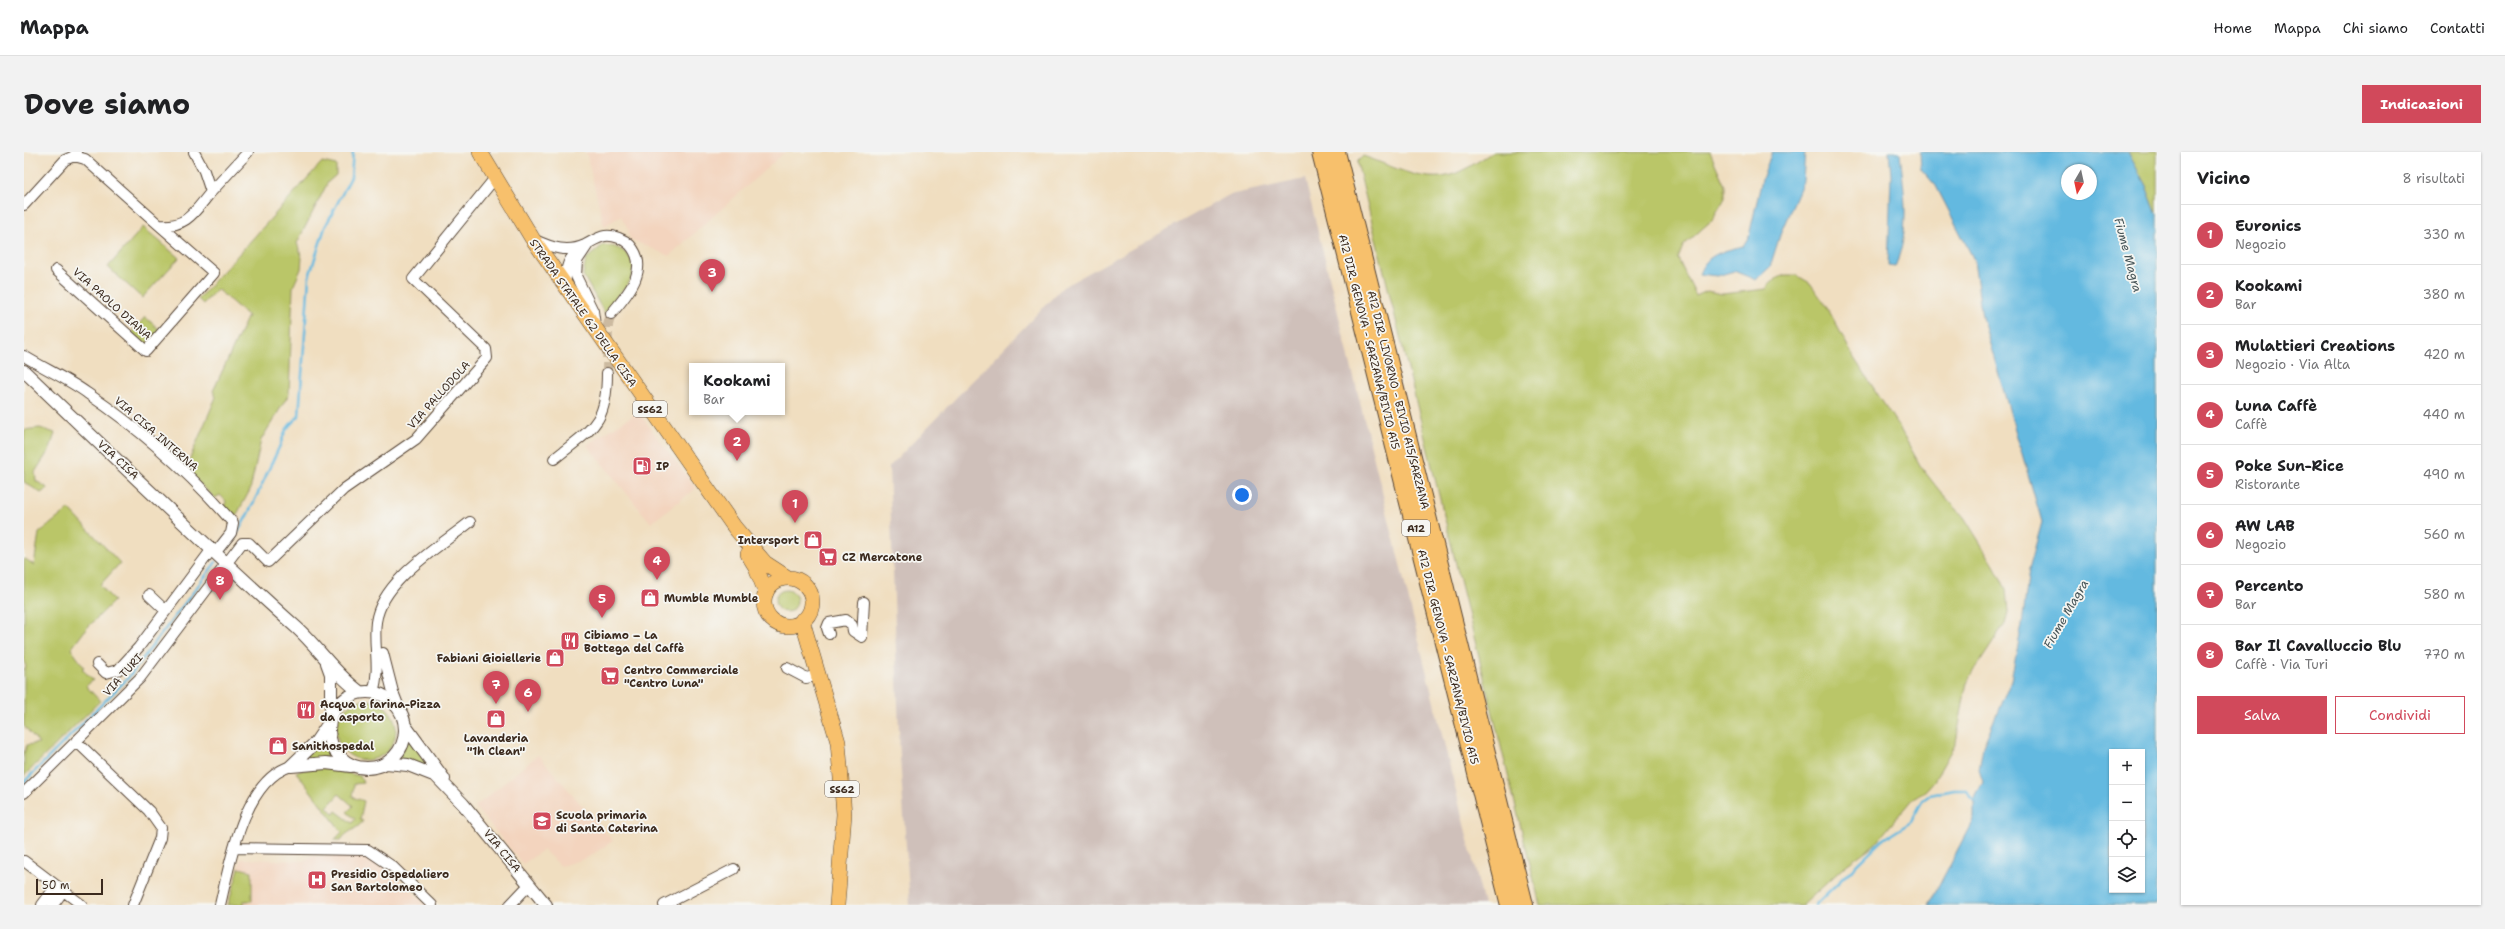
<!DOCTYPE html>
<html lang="it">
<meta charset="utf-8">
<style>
:root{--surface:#fff;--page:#f2f2f2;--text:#202124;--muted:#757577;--line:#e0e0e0;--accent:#d1495b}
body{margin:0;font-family:"Shantell Sans",sans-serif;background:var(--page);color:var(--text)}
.controls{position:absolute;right:12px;bottom:12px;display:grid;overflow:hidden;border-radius:0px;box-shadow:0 1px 3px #0004}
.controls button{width:36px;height:36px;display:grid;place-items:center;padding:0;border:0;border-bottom:1px solid var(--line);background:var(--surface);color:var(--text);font:20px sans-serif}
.compass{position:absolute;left:2037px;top:12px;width:36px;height:36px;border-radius:50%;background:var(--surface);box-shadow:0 1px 3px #0004;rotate:189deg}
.scale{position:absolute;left:12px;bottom:10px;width:67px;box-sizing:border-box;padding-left:4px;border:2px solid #3b2a1e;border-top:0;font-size:11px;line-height:14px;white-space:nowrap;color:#3b2a1e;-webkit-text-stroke:3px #f6f6f2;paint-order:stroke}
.you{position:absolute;left:1218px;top:343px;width:14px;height:14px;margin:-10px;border:3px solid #fff;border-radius:50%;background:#1a73e8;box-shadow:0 0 0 6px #1a73e833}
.badge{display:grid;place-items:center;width:26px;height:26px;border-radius:50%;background:var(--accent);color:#fff;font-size:13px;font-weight:700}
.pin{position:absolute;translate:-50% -33px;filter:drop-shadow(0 1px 2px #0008)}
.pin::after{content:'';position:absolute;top:21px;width:14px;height:12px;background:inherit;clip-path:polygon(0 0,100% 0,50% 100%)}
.popup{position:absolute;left:665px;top:211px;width:96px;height:52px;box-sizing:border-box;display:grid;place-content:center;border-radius:0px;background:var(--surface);filter:drop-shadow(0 1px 3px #0005);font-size:13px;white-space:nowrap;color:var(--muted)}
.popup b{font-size:15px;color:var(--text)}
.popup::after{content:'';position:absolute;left:50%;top:100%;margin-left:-8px;border:8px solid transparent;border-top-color:var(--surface)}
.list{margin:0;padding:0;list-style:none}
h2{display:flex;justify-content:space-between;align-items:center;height:52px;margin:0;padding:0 16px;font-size:17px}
h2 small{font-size:13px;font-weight:400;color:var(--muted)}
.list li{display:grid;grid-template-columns:26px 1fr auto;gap:12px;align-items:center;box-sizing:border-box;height:60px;padding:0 16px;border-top:1px solid var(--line)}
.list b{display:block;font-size:15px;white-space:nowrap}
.list p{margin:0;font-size:13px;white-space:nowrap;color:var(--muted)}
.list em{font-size:13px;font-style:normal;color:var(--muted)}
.actions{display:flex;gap:8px;padding:12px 16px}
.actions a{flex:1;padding:9px 0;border:1px solid var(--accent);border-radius:0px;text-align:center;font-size:14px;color:var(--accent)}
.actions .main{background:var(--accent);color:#fff}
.icon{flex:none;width:22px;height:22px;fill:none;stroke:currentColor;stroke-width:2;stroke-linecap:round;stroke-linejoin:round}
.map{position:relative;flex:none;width:2133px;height:753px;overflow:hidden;border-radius:0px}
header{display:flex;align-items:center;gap:24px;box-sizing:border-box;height:56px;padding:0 20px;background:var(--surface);border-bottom:1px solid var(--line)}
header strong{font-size:19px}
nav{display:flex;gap:22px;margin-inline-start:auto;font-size:14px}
.intro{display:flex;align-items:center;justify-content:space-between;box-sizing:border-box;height:96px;padding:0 24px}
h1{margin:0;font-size:28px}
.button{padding:10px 18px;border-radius:0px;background:var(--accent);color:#fff;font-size:14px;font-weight:700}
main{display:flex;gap:24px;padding:0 24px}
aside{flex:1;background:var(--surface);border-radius:0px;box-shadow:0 1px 3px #0004}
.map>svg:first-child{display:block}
</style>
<header>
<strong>Mappa</strong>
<nav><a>Home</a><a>Mappa</a><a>Chi siamo</a><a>Contatti</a></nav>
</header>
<div class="intro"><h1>Dove siamo</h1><a class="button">Indicazioni</a></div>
<main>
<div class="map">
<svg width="2133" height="753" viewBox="0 0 2133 753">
<rect width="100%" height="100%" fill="#f6f6f2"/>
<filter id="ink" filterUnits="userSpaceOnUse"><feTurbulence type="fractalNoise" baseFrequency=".025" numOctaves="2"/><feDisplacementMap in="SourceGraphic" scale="8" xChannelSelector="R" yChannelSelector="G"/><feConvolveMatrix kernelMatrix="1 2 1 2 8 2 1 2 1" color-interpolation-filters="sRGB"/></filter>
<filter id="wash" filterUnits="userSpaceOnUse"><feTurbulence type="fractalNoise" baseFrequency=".012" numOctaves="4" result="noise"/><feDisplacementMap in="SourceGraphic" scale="16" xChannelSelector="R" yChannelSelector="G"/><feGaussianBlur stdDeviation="0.9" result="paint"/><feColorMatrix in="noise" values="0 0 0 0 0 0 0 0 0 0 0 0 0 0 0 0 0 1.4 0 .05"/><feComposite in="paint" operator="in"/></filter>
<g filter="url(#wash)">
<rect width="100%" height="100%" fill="#f0dec0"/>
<path fill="#f3d4be" d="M562,0H761L645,104L606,87L604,77L597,64L580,74Z
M614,260L672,336L627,371L563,293Z
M514,603L589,689L563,706L537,714L519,698L499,712L451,655Z
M287,704H336L356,711L403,753H204L217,707L280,709Z"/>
<path fill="#cfc0ba" d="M1281,27L1460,753H886L876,606L865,315L1039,135L1205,43Z"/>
<path fill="#bac668" stroke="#7a7843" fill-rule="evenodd" d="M1469,0H1686L1701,34V46L1688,68L1659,94L1654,107L1672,144L1683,139L1698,142L1742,137L1749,128L1761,123H1772L1786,131L1803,155L1830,206L1875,275L1897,315L1915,338L1940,365L1971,415L1982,437L1984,461L1981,472L1947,524L1942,535L1932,590L1910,629L1901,639L1889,646L1851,692L1821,714L1779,753H1516L1333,10L1339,4C1370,14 1404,36 1437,19C1448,14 1459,6 1469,0Z
M2104,0H2133V63L2122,34Z
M298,10L312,13V23L304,30L273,91L278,106L277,117L269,135L265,242L237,288L226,338L212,364H210L200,355L202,349L196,343L191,346L161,318L192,245L189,239L224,164L193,137L179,152L174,147Z
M119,75L155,106L118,146L84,115Z
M579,93C603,94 619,112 602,135C594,144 586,150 581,162L559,123L562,107Z
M121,165L136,178L122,193L107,181Z
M16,276L31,281L26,297L11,320L12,329L22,335L23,337L17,341L0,330V278Z
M45,357L96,411L76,433L90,449L62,477L47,497L60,515L58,517L69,528L62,534L76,549L0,624V601L3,593L15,591L0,574V517L2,515L0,509V406L10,413L15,381Z
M751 449a11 11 0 1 1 22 0a11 11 0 1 1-22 0Z
M312 578a30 30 0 1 1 60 0a30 30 0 1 1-60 0Z
M384,585L412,621L375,606Z
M301,586L304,600L312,609L274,610Z
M287,616H302L336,624L339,631L330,632L328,645L340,649L336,668L339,669C333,678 322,679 317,688H310L318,680L272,620ZM315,642L329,654L323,660L331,667L328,671L312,659L310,662L303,655Z
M215,716L228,719V749H220V753H204Z"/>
<path fill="#64b9e0" stroke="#50727f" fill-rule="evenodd" d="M1748,0H1781L1779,29L1757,80L1746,115L1732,128L1710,119L1693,124L1675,122C1683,101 1700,99 1719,94L1725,84L1738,27Z
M1865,0H1876C1880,42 1887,75 1871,115L1864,114L1867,23Z
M1896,0H2104L2122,34L2133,63V753H1905L1950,666V648L1959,630L1955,618L1959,594L1987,528L1998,473L2005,417L2018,370L1958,165L1950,108L1912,34L1897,17ZM2043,18H2067V42H2043ZM2088,600H2118V738H2088Z"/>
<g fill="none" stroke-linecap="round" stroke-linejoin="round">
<path stroke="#64b9e0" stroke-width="2.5" d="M200,400C223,371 236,335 252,302C263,281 255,282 275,264L285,125L301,75L327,25L329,0
M0,630L104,526L192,410
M1791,753L1857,689L1887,670L1899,648L1906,643L1930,638H1942L1950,648"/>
</g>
</g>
<g filter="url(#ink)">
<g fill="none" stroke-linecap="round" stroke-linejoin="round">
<path stroke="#ccbaa0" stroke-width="10" stroke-dasharray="10 5" stroke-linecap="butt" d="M583,221L584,173L587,162"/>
<defs>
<path id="minor" d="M50,4L61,7L135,73C163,76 171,59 187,40L180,19L170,0
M187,40L224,0
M0,53L41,8L50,4L52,0
M511,88C528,96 544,101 561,93C567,90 574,85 581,84C590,83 600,87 606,93C627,117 603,143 587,162
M565,91L553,109L552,124L569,159L571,173
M32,118L122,199L190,121L135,73
M542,133C541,121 543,107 554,99
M0,204C21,217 44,227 63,241C116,277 167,322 209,371L207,381L192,400
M530,307C568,276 583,273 583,221
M125,443L142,459
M805,482L803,476L805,471L822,468L828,473L829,479L838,485L840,450
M359,501L369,540L376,558
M73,512L82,521L94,518L115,495L188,397
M763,516L782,526L796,523
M349,540C357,516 349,494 352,470C358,428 415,395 446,370
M52,589L125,659L137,676L136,686L109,753
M0,641L116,526L218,391H225L244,410L320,337L392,287L463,206L462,197L389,127L471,26
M210,696L344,698L369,715L408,753
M0,709L58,753
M18,753L32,734
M29,753L39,739
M196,753C206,711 219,629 267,614
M486,753L505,733
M640,753L710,717"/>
<path id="tertiary" d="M0,219C90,305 180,393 273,476C295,496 311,522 336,540
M303,511L307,522V562
M305 578a38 38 0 1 1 76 0a38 38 0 1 1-76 0Z
M382,575L420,627
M362,611L384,613L412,624L439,652L522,753
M267,614L302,611L327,614
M267,614L292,590L305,571"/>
<path id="primary" d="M456,0L508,86L711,376L741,411L764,426
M724,402L732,415L742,441
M740 450a24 24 0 1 1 48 0a24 24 0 1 1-48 0Z
M778,468L814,590L820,662L813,753"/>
<path id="motorway" d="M1297,0L1486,753
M1312,0L1500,753"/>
</defs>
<use href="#minor" stroke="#564536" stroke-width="12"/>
<use href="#tertiary" stroke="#564536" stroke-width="14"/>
<use href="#primary" stroke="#564536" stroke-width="16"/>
<use href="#motorway" stroke="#564536" stroke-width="20"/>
<use href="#minor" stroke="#fff" stroke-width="10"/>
<use href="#tertiary" stroke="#fff" stroke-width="12"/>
<use href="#primary" stroke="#f7c06c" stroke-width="15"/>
<use href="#motorway" stroke="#f7c06c" stroke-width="18"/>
</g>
</g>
<defs>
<symbol id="fuel-square" viewBox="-11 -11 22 22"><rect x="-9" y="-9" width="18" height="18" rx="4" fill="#d1495b" stroke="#f6f6f2"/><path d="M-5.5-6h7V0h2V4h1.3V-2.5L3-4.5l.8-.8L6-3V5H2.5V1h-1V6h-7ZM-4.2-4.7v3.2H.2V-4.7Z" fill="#fff"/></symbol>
<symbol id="shop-square" viewBox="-11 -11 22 22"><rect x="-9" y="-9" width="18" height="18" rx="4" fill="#d1495b" stroke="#f6f6f2"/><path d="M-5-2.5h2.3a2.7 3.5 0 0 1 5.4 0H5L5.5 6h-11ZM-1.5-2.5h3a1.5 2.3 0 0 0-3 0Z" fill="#fff"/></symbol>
<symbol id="supermarket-square" viewBox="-11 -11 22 22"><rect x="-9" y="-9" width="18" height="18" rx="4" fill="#d1495b" stroke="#f6f6f2"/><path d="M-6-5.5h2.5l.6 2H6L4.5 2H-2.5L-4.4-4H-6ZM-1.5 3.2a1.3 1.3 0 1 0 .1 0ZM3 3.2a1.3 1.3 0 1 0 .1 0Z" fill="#fff"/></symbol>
<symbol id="restaurant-square" viewBox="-11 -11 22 22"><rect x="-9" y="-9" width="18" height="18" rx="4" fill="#d1495b" stroke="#f6f6f2"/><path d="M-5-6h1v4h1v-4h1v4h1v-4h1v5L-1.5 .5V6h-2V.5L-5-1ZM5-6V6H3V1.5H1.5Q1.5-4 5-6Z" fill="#fff"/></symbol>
<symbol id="school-square" viewBox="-11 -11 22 22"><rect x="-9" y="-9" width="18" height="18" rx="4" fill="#d1495b" stroke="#f6f6f2"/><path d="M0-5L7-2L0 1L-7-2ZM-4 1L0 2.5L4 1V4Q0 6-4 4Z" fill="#fff"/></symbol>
<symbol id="hospital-square" viewBox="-11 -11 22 22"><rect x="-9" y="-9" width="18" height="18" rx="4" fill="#d1495b" stroke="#f6f6f2"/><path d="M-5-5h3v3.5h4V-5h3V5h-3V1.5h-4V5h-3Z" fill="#fff"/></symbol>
</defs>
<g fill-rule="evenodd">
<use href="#fuel-square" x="607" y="303" width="22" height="22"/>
<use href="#shop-square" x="778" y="377" width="22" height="22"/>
<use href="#supermarket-square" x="793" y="394" width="22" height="22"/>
<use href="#shop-square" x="615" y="435" width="22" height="22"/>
<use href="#restaurant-square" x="535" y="478" width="22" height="22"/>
<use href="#shop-square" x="520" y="495" width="22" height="22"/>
<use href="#supermarket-square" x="575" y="513" width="22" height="22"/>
<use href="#restaurant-square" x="271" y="547" width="22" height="22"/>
<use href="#shop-square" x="461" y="556" width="22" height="22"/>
<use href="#shop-square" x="243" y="583" width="22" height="22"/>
<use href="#school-square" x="507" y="658" width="22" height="22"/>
<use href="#hospital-square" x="282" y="717" width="22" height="22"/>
</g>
<g text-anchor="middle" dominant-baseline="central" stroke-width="3.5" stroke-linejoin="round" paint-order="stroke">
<g fill="#f6f6f2" stroke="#73675e" stroke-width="1">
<rect x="609" y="249" width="34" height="16" rx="3"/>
<rect x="1378" y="368" width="28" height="16" rx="3"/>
<rect x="801" y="629" width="34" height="16" rx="3"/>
</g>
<g font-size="10" font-weight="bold" fill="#3b2a1e">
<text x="626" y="257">SS62</text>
<text x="1392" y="376">A12</text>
<text x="818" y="637">SS62</text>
</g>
<g font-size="11" fill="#3b2a1e" stroke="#f6f6f2">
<text transform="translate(88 152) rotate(42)">VIA PAOLO DIANA</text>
<text transform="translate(559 161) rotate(55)">STRADA STATALE 62 DELLA CISA</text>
<text transform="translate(1345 190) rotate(76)">A12 DIR. GENOVA - SARZANA/BIVIO A15</text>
<text transform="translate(415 243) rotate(-48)">VIA PALLODOLA</text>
<text transform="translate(1374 248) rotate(76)">A12 DIR. LIVORNO - BIVIO A15/SARZANA</text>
<text transform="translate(132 282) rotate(41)">VIA CISA INTERNA</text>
<text transform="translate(94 308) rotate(43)">VIA CISA</text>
<text transform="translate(1424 505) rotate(76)">A12 DIR. GENOVA - SARZANA/BIVIO A15</text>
<text transform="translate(99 523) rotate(-48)">VIA TURI</text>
<text transform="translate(478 699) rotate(51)">VIA CISA</text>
</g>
<g font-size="11" font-weight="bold" fill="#3b2a1e" stroke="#f6f6f2" text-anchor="start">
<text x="632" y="314">IP</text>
<text x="775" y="388" text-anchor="end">Intersport</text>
<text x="818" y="405">CZ Mercatone</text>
<text x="640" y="446">Mumble Mumble</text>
<text x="560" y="483">Cibiamo – La<tspan x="560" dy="13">Bottega del Caffè</tspan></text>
<text x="517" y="506" text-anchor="end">Fabiani Gioiellerie</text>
<text x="600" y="518">Centro Commerciale<tspan x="600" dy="13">"Centro Luna"</tspan></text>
<text x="296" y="552">Acqua e farina-Pizza<tspan x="296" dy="13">da asporto</tspan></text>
<text x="472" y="586" text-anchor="middle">Lavanderia<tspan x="472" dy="13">"1h Clean"</tspan></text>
<text x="268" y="594">Sanithospedal</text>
<text x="532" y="663">Scuola primaria<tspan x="532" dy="13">di Santa Caterina</tspan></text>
<text x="307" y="722">Presidio Ospedaliero<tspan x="307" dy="13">San Bartolomeo</tspan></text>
</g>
<g font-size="12" font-style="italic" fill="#475558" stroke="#f6f6f2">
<text transform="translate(2104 103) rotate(75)">Fiume Magra</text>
<text transform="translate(2042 462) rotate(-60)">Fiume Magra</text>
</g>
</g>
</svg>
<div class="controls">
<button>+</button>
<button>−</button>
<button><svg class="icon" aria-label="locate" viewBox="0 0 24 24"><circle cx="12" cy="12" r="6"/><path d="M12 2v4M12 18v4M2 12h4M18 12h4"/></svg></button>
<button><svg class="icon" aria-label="layers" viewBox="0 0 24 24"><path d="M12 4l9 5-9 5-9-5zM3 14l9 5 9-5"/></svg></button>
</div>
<svg class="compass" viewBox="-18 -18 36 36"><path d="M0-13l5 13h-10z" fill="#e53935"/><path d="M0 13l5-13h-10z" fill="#757577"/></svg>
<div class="scale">50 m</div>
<div class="you"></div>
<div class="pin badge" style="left:771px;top:371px">1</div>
<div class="pin badge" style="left:713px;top:309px">2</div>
<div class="popup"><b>Kookami</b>Bar</div>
<div class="pin badge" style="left:688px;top:140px">3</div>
<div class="pin badge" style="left:633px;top:428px">4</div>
<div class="pin badge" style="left:578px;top:466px">5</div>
<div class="pin badge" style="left:504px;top:560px">6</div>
<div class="pin badge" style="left:472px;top:552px">7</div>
<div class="pin badge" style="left:196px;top:448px">8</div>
</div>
<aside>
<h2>Vicino<small>8 risultati</small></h2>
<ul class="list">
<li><span class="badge">1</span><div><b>Euronics</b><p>Negozio</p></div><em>330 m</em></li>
<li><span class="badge">2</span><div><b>Kookami</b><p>Bar</p></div><em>380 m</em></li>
<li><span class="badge">3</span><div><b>Mulattieri Creations</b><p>Negozio · Via Alta</p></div><em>420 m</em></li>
<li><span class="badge">4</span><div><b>Luna Caffè</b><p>Caffè</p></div><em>440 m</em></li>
<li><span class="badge">5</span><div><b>Poke Sun-Rice</b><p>Ristorante</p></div><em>490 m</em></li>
<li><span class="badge">6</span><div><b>AW LAB</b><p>Negozio</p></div><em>560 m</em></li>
<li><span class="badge">7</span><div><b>Percento</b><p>Bar</p></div><em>580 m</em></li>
<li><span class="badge">8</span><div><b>Bar Il Cavalluccio Blu</b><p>Caffè · Via Turi</p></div><em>770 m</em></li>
</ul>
<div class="actions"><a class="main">Salva</a><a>Condividi</a></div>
</aside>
</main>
